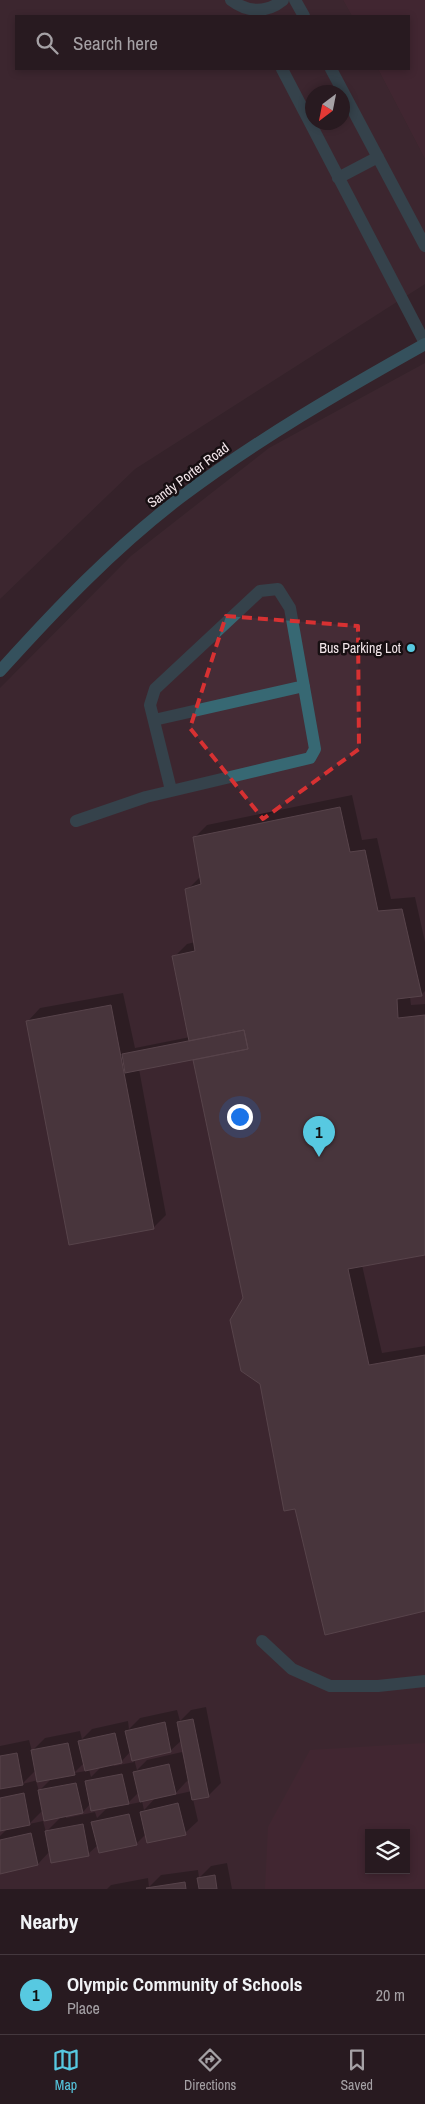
<!DOCTYPE html>
<style>
:root{--surface:#281a20;--page:#34272d;--text:#f1f3f6;--muted:#a5a1a5;--line:#44383e;--accent:#57c9e1}
body{margin:0;font-family:"Archivo Narrow",sans-serif;background:var(--page);color:var(--text)}
.controls{position:absolute;right:15px;bottom:15px;display:grid;overflow:hidden;border-radius:0px;box-shadow:0 2px 8px #0003}
.controls button{width:45px;height:45px;display:grid;place-items:center;padding:0;border:0;border-bottom:1px solid var(--line);background:var(--surface);color:var(--text);font:25px sans-serif}
.compass{position:absolute;left:305px;top:85px;width:45px;height:45px;border-radius:50%;background:var(--surface);box-shadow:0 2px 8px #0003;rotate:212deg}
.you{position:absolute;left:239px;top:1116px;width:18px;height:18px;margin:-12px;border:4px solid #fff;border-radius:50%;background:#1a73e8;box-shadow:0 0 0 8px #1a73e833}
.badge{display:grid;place-items:center;width:32px;height:32px;border-radius:50%;background:var(--accent);color:#111;font-size:16px;font-weight:700}
.pin{position:absolute;translate:-50% -41px;filter:drop-shadow(0 1px 2px #0008)}
.pin::after{content:'';position:absolute;top:26px;width:18px;height:15px;background:inherit;clip-path:polygon(0 0,100% 0,50% 100%)}
.list{margin:0;padding:0;list-style:none}
h2{display:flex;justify-content:space-between;align-items:center;height:65px;margin:0;padding:0 20px;font-size:21px}
h2 small{font-size:16px;font-weight:400;color:var(--muted)}
.list li{display:grid;grid-template-columns:32px 1fr auto;gap:15px;align-items:center;box-sizing:border-box;height:80px;padding:0 20px;border-top:1px solid var(--line)}
.list b{display:block;font-size:19px;white-space:nowrap}
.list p{margin:0;font-size:16px;white-space:nowrap;color:var(--muted)}
.list em{font-size:16px;font-style:normal;color:var(--muted)}
.icon{flex:none;width:28px;height:28px;fill:none;stroke:currentColor;stroke-width:2;stroke-linecap:round;stroke-linejoin:round}
.map{position:relative;flex:none;width:425px;height:1889px;overflow:hidden}
.search{position:absolute;background:var(--surface);box-shadow:0 2px 8px #0003;left:15px;right:15px;top:15px;height:55px;display:flex;align-items:center;gap:12px;box-sizing:border-box;padding:0 18px;border-radius:0px;color:var(--muted);font-size:19px}
.sheet{height:145px;background:var(--surface)}
nav{display:flex;justify-content:space-around;align-items:center;box-sizing:border-box;height:70px;border-top:1px solid var(--line);background:var(--surface);font-size:14px;color:var(--muted)}
nav a{display:grid;justify-items:center;gap:2px}
nav .on{color:var(--accent)}
.map>svg:first-child{display:block}
</style>
<div class="map">
<svg width="425" height="1889" viewBox="0 0 425 1889">
<rect width="100%" height="100%" fill="#35232a"/>
<path fill="#452c36" fill-rule="evenodd" d="M0,0H343L352,16H16V69H378L425,159V284L135,469L0,599ZM312,92H342V122H312Z
M425,363V1889H0V688L131,556L269,448ZM369,1833H406V1870H369Z"/>
<path fill="#512c3a" fill-rule="evenodd" d="M343,0H425V159L378,69H409V16H352Z
M425,1743V1889H265L268,1827L310,1750ZM369,1833H406V1870H369Z"/>
<path fill="#0007" fill-rule="evenodd" d="M352,795L362,840L377,838L391,899L415,897L425,942V991L421,995L410,996L411,1005L425,1004V1253L362,1265L382,1353L425,1346V1610L245,1298L195,1060L197,1058L139,1069L166,1215L153,1228L28,1021L40,1008L123,993L135,1048L190,1037L174,957L187,944L195,942L187,890L201,876L194,838L207,825Z
M206,1707L221,1783L208,1796L193,1799L198,1821L185,1833L146,1834L136,1844L98,1845L88,1854L50,1851L38,1864L0,1870V1836L8,1828L0,1830V1746L29,1740L32,1751L45,1738L80,1731L82,1739L92,1729L128,1721L129,1729L140,1718L177,1710L180,1721L191,1710ZM182,1740L186,1759L184,1760L182,1752L147,1760L137,1770L134,1759L170,1751ZM131,1751L134,1762L114,1766L113,1763L121,1762ZM84,1763L86,1771L74,1773ZM102,1766L91,1777L89,1769ZM36,1770L38,1780L22,1784ZM52,1778L39,1791L36,1781ZM190,1779L192,1791L174,1795L186,1782ZM139,1792L141,1802L126,1805ZM156,1797L146,1808L144,1810L142,1801ZM91,1803L108,1807L97,1818L95,1812L66,1818V1815L83,1812ZM43,1810L62,1816L46,1832L43,1821L29,1824Z
M227,1863L232,1889H107L111,1885L148,1878L149,1887L161,1875L198,1870L199,1878L211,1866Z"/>
<path fill="#604c53" stroke="#816b72" d="M340,807L350,852L365,850L378,911L402,909L422,996L397,999L398,1018L425,1015V1255L348,1269L369,1365L425,1355V1611L325,1635L295,1509L284,1511L260,1384L241,1371L230,1320L243,1298L193,1060L248,1049L244,1030L189,1041L172,956L195,951L185,889L201,884L193,837Z
M111,1005L154,1229L69,1245L26,1021Z
M244,1030L248,1049L125,1073L122,1054Z
M193,1719L209,1797L192,1800L177,1722Z
M165,1722L171,1752L132,1761L125,1731Z
M115,1733L122,1763L85,1771L78,1741Z
M68,1743L75,1775L37,1782L31,1750Z
M17,1753L23,1785L0,1789V1756Z
M169,1764L176,1794L140,1802L133,1772Z
M122,1774L129,1804L91,1811L85,1781Z
M76,1783L83,1813L44,1821L38,1790Z
M24,1793L30,1825L0,1831V1798Z
M178,1803L186,1835L147,1843L140,1812Z
M129,1814L137,1845L99,1853L91,1822Z
M83,1824L89,1856L51,1863L45,1831Z
M31,1833L38,1865L0,1874V1840Z
M215,1875L217,1889H199L197,1878Z
M185,1882L186,1889H147L146,1888Z"/>
<g fill="none" stroke-linecap="round" stroke-linejoin="round">
<path stroke="#376873" stroke-width="12" d="M231,0C248,13 267,13 283,0
M295,0L304,16
M282,69L425,343
M331,69L425,246
M338,178L378,157
M154,720L304,686
M76,821L146,797L310,758L315,749L290,608L278,589L260,591L155,689L150,705L171,790
M262,1641L292,1669L330,1686H378L425,1681"/>
<path stroke="#368b9c" stroke-width="12" d="M0,671C56,609 114,548 181,497C258,439 341,391 425,344"/>
</g>
<path d="M0 0H425V1889H0ZM226,616L358,626L359,749L263,819L190,728Z" fill="#35232a" fill-opacity=".55" fill-rule="evenodd"/>
<path fill="none" stroke="#d73132" stroke-width="4" stroke-dasharray="10 6" stroke-linejoin="round" d="M226,616L358,626L359,749L263,819L190,728Z"/>
<circle fill="#57c9e1" stroke="#170f12" stroke-width="2" cx="411" cy="648" r="5"/>
<g text-anchor="middle" dominant-baseline="central" stroke-width="5" stroke-linejoin="round" paint-order="stroke">
<g font-size="14" fill="#f2e5e9" stroke="#170f12">
<text transform="translate(188 475) rotate(-37)">Sandy Porter Road</text>
</g>
<g font-size="14" fill="#f2e5e9" stroke="#170f12" text-anchor="end">
<text x="401" y="648">Bus Parking Lot</text>
</g>
</g>
</svg>
<div class="controls">
<button><svg class="icon" aria-label="layers" viewBox="0 0 24 24"><path d="M12 4l9 5-9 5-9-5zM3 14l9 5 9-5"/></svg></button>
</div>
<svg class="compass" viewBox="-18 -18 36 36"><path d="M0-13l5 13h-10z" fill="#e53935"/><path d="M0 13l5-13h-10z" fill="#a5a1a5"/></svg>
<div class="you"></div>
<div class="pin badge" style="left:319px;top:1157px">1</div>
<div class="search"><svg class="icon" aria-label="search" viewBox="0 0 24 24"><circle cx="10" cy="10" r="6"/><path d="M15 15l6 6"/></svg>Search here</div>
</div>
<section class="sheet">
<h2>Nearby<small></small></h2>
<ul class="list">
<li><span class="badge">1</span><div><b>Olympic Community of Schools</b><p>Place</p></div><em>20 m</em></li>
</ul>
</section>
<nav>
<a class="on"><svg class="icon" aria-label="map" viewBox="0 0 24 24"><path d="M3 6l6-2 6 2 6-2v14l-6 2-6-2-6 2zM9 4v14M15 6v14"/></svg>Map</a>
<a><svg class="icon" aria-label="directions" viewBox="0 0 24 24"><path d="M12 3l9 9-9 9-9-9zM9 14v-3h6M13 9l2 2-2 2"/></svg>Directions</a>
<a><svg class="icon" aria-label="saved" viewBox="0 0 24 24"><path d="M7 4h10v16l-5-4-5 4z"/></svg>Saved</a>
</nav>
